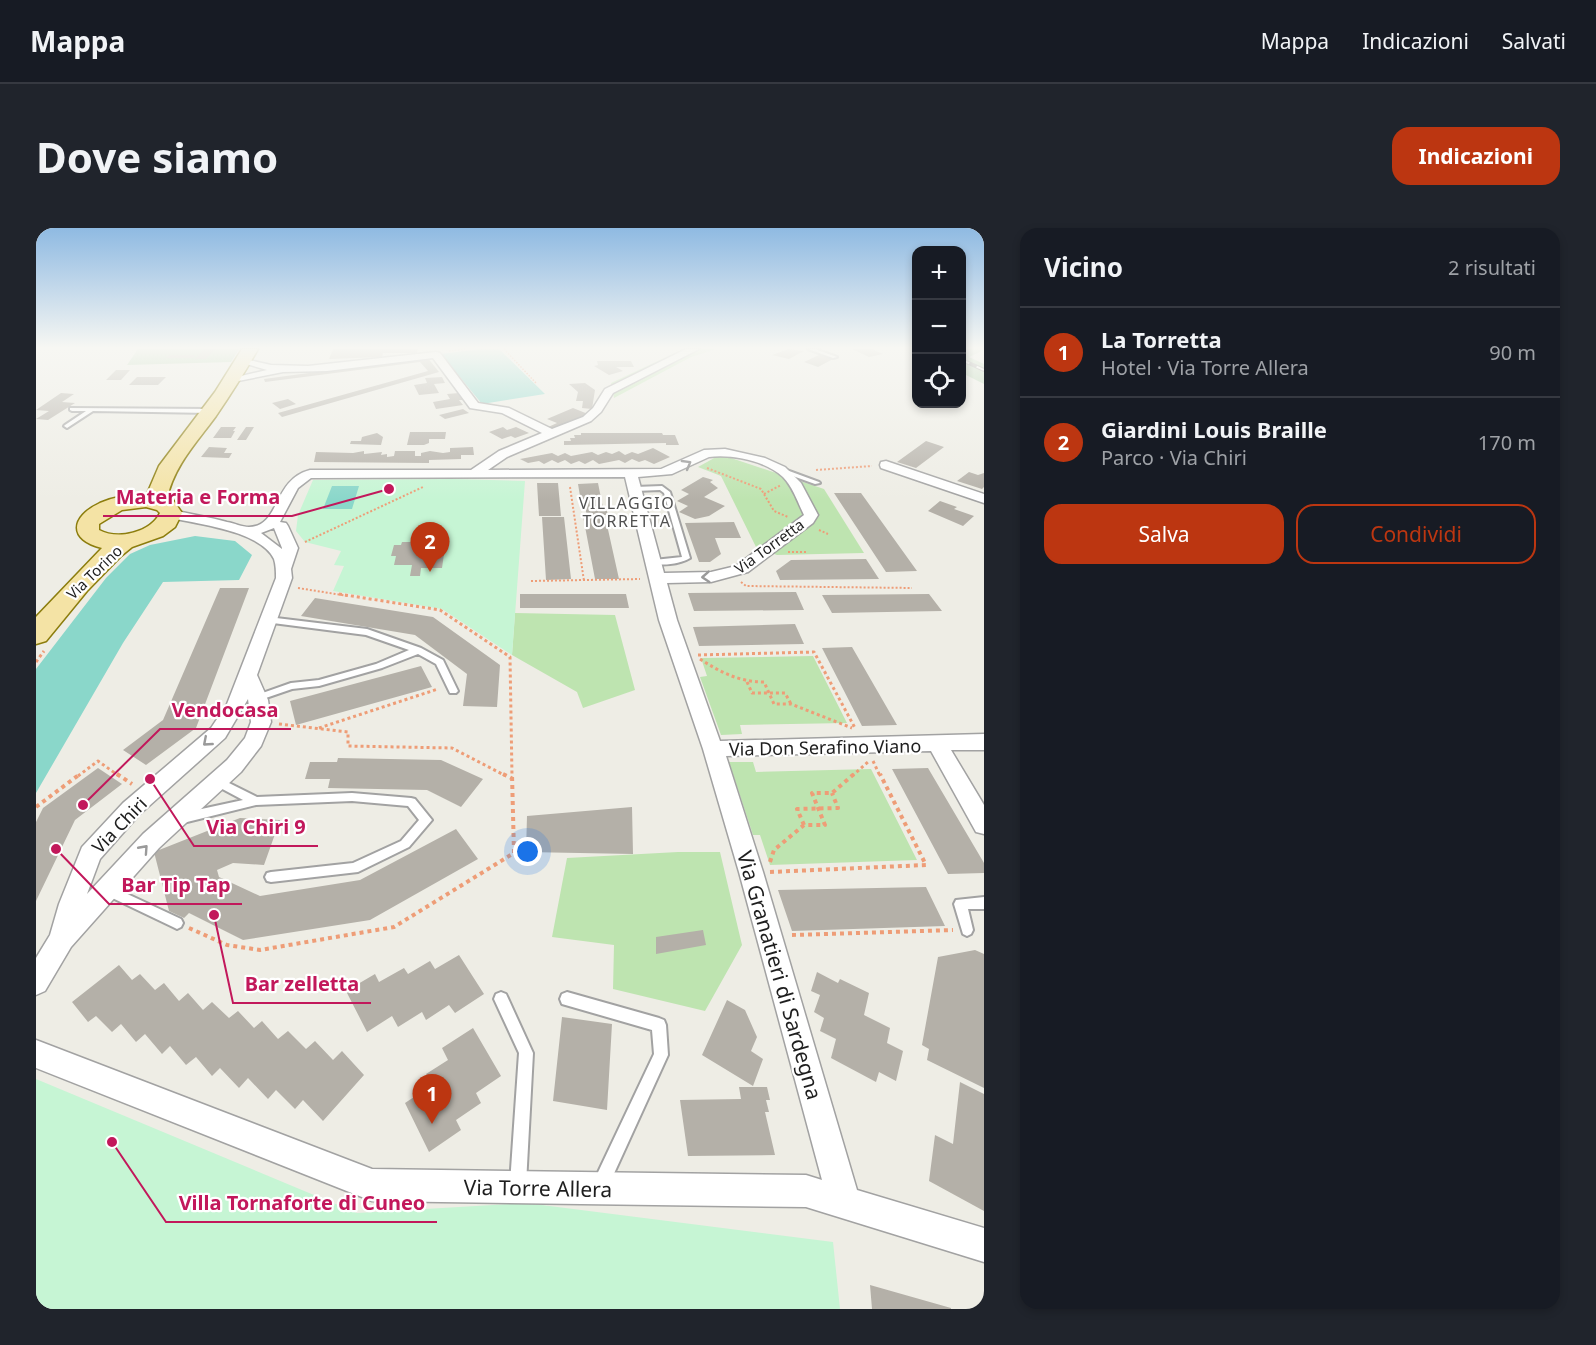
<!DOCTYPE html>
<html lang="it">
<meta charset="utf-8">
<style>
:root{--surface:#171b24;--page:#20242c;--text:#f1f3f6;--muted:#9ea1a6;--line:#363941;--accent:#bc3611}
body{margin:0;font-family:"Noto Sans",sans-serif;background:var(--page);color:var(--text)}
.controls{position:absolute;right:18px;top:18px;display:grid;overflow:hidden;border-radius:12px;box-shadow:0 3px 9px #0003}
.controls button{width:54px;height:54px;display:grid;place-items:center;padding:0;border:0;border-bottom:2px solid var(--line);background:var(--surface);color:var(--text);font:30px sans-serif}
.you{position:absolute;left:492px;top:624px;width:21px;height:21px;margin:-15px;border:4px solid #fff;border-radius:50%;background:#1a73e8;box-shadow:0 0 0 9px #1a73e833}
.badge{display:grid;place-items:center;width:39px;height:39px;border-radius:50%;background:var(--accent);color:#fff;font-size:20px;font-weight:700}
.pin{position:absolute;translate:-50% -50px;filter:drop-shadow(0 2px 3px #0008)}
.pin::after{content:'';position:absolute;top:32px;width:21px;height:18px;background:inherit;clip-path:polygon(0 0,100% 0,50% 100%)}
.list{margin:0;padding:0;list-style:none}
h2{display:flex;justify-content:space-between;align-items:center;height:78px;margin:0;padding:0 24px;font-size:26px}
h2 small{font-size:20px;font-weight:400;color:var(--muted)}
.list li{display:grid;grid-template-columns:39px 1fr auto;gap:18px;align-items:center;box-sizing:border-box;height:90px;padding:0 24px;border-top:2px solid var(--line)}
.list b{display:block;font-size:22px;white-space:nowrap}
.list p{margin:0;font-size:20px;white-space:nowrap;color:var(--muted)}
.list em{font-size:20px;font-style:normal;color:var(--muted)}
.actions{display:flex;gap:12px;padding:18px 24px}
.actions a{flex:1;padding:14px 0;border:2px solid var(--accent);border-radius:18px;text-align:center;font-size:21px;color:var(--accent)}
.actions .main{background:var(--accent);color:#fff}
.icon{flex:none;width:33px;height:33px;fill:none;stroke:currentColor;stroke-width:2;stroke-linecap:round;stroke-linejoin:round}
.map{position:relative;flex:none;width:948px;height:1081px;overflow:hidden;border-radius:18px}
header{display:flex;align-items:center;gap:36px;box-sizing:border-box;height:84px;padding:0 30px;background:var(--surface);border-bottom:2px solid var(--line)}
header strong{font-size:28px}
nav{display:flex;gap:33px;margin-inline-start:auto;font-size:21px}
.intro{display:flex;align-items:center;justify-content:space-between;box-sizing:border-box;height:144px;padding:0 36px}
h1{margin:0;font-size:42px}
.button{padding:15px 27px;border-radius:18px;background:var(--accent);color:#fff;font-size:21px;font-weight:700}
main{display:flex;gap:36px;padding:0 36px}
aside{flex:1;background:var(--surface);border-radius:18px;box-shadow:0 3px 9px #0003}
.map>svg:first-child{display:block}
</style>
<header>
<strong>Mappa</strong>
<nav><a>Mappa</a><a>Indicazioni</a><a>Salvati</a></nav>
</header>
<div class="intro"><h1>Dove siamo</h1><a class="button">Indicazioni</a></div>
<main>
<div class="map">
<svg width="948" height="1081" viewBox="0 0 948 1081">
<rect width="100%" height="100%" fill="#eeede5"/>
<path fill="#bee4b0" d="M647,121H680L655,129L578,170L575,155Z
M680,229H692L788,261L828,325L741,327L720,319L685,248L662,239Z
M479,385L579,387L599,462L547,480L541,464L476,427Z
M777,428L811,495L704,497L706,506L685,507L664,449L671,448L665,430Z
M693,534H717L720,544L835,541L881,632L734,637L724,607H717Z
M642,624H684L706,717L669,783L577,761L578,717L516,709L531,630Z"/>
<path fill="#a1ca9e" d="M102,121H203L195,134L91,137Z
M926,121L948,122L933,129L948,136V156L926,145Z"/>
<path fill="#c6f5d4" d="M417,251L489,253L476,427L406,381L297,363L308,338L298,337L305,323L269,314L260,303L262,287L277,252Z
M0,851L321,985L490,975L797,1014L804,1081H0Z"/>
<path fill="#8ad7ca" d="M445,121H463L509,166L446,176L405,126Z
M296,258H323L316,281H287Z
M159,308L199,313L216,327L203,352L127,354L87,415L0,565V441L70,350L94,326L114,317Z"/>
<path fill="#b4b0a8" d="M168,121H179L170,131H159Z
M297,121H382L381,125H347L346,129L293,131Z
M752,121L768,123L753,131L736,127Z
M816,121H836L847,126L833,129Z
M133,127H160L157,130H130Z
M783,127L797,131L782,139L768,134Z
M391,129L403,144L246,189L242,185L392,143L384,134L229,154L228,151Z
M561,133H595L598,139H580L587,143L573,147L558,138L562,137Z
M80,142H94L85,152H70Z
M101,149H130L122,157H93Z
M406,149L409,155L398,156L403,165L383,167L378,157L391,155L389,150Z
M549,155L559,162L556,181L546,180L547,173H540L542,164L533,156Z
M25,165L38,166L26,174L39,175L12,192L0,191L13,183L0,182Z
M423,165L427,172H423L427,177L400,181L397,174L414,171L411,166Z
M252,171L260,176L244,181L236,175Z
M537,180L552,186L515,204L508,201L521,195L511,191Z
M427,181L433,185L409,191L403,187Z
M185,199H200L197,203H199L195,210H177Z
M210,199H218L210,212H201Z
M467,199L471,202L480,199L493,205L479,210L475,208L466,211L453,204Z
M374,204H410L409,211H393V215L388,217H371Z
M341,205L347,209L345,217L314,216L315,213H325L326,209Z
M545,205H626L627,207H639L643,217H630V215L528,217V213H535L534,210H539L538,207H545Z
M890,213L908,219L880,240L861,234Z
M173,219L191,220L188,225H196L193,230L165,229Z
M437,219L438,227H425V231L393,232V235L278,234L280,224L317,225L328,223V226L346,224L345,227L351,226V229L358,228L359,223H379V228H385V225L394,223L407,225L414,224V220Z
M617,220L634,229L618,236L609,232L603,234L596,231L589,235L583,232L563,236L557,232L549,236L543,233L535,236L529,232L522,235L516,232L508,236L503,233L492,235L484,231L516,225L522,228L529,225L535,228L556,224L562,227L570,224L576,226L583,223L589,227L596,224L602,226Z
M933,244L942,247L948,245V259L946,261L921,253Z
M667,249L677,252L674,254L682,260L668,269L689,278L673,288L659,291L643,284L652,278L641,273L653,266L645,262Z
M501,255H522L525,288H503Z
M562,255L567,280H570L572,287H551L549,280H546L542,256Z
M798,265H825L881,343L850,344Z
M904,273L921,279L918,281L938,288L927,298L892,283Z
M547,288H569L583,351H559Z
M506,289H528L535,351L510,352Z
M698,294L705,310H679L685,326L674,334H663L649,295Z
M383,309H396L395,313H409L407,325H403L408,326L406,340H385L384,348H374L376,337H358L360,328H355L358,317H365L366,314H382Z
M830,331L843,351L744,352L740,343L755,332Z
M184,360H213L160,500L110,537L87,522L127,492Z
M760,364L768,382L658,383L652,365Z
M484,366H590L593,380H484Z
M893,366L906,383L796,385L786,367Z
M279,370L397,389L464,437L461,479L427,478L431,446L379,407L265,388Z
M759,396L768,416L663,418L657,399Z
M816,419L861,497L826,498L786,420Z
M385,438L396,459L260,497L254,473Z
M302,530L405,532L447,551L425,579L391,562L292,560L294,551H269L274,534H301Z
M62,540L86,556L39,592L0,673V594L7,580Z
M892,540L948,635V645L912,646L856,541Z
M596,579L597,626L490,624L491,588Z
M204,590L244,592L228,637L197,635L181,642L183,649L224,668L324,652L420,601L442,631L334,692L207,712L153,685L148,690L133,683L118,624Z
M890,659L909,698L756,703L742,662Z
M667,702L670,717L620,726V709Z
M939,722L948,726V860L891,832L893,821L886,817L902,729Z
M423,727L448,766L419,785L413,777L390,792L386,784L362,799L356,788L331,804L310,763L339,746L343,754L368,740L372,746L394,733L399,741Z
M83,737L96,752L104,746L119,762L128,755L143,773L152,765L167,782L176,774L193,790L202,783L218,800L226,793L242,811L252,803L270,821L279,813L297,832L306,823L328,847L287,893L267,872L259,881L240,862L232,871L212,850L203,860L184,840L176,848L160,829L150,837L134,818L126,826L109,806L100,814L85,796L76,804L60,788L52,794L36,774Z
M781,744L802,755L804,751L833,765L828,787L854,800L851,815L867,823L860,853L843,844L840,854L795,830L800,811L784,803L788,790L778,784L784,767L775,763Z
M691,772L709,782L721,809L715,823L727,831L717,858L666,827Z
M526,789L576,796L571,882L517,873Z
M437,800L465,848L440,865L445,875L420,892L425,902L393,924L369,875L396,857L390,846L412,832L406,820Z
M924,854L948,866V983L893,953L899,907L917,916Z
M703,859H731L734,872H730L733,884H729L739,927L652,928L644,872L705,871Z
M834,1057L915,1080V1081H836Z"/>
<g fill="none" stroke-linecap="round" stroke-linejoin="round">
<defs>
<path id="lane" d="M772,121H779L801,129L797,130Z
M34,180L175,181L178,183L175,185L57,183L31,200L28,198L29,197L50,183H36L34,182Z
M745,240L783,254L784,255L779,256L743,243L742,242Z
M626,258L634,264L654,330C644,336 624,339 614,334L618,332L646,329L628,265L624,262L599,263L596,261L599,259Z
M232,389L331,401L385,420L407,432L422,463L420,465H414L400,436L382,426L346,440L283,458L256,461L224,472H218L216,470L218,468L255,455L283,452L340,436L373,422L330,407L229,394V390Z
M181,549L221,569L316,565L375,570L379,571L396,592L373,619L322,644L235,654L231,653L229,649L231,645L235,644L317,635L365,613L383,592L372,578L316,573L220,577L147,595L143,593L141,590L143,587L147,585L207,572L177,556L176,553L177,550Z
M72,657L145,691L147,695L145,699L141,701L137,699L68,666L66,662L68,658Z
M948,669V681H932L937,702L935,706L931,708L927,706L918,676L920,672Z
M465,764L470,766L497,825L490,956L488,962L482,964L476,962L474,956L483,825L458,771L460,766Z
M531,764L623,790L628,792L630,797L632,827L570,963L564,965L558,963L556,957L618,826L616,802L526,776L524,771L526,766Z"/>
<path id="street" d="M650,121H663L577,165L565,184L555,193L471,229L452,242L625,241L668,222L689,221L729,230L749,239L765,255L782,287L777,295L712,344L675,354L631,355L641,392L684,513L948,506V522H915L948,577V606L940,604L895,523L690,528L727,644L821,962L948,1000V1034L770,979L336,973L0,840V812L336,941L770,947L786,952L703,644L667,521L623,392L589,249L275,250L262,260L244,294L250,295L252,298L262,320L255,341L256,350L221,447L232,472L235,494L225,518L205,544L123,620L35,719L9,763L0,767V730L14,707L23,676L46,619L87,575L175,500L191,476L240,350C240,344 240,337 238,331C224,302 159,296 131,289L129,286L131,283L136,282C154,286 173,289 191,294C198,295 206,299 213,299C245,298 236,252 274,242H435L463,223L506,205L466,185L434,180L397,130L291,143L247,144L192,155V151L231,142L204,134V130L235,137L272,138L400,124L404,125L442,175L473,180L516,201L547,189L557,180L569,161ZM673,229C696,226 730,233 747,249C757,259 762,275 768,287L700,338L675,344L628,345L602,249L636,246ZM238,300L246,320V321L225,305ZM212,471L215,494L209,510L191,532L107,606L51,666L64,631L103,587L189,510Z
M850,233L948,266V275L845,240L844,237L845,234Z"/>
<path id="primary" d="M206,121H222C209,144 195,166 180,188C161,214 137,239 131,271L137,272L146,285L139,299L127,308L96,319L85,328L51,363L10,413L0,416V389L66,320C32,312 34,289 64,275C78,269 95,266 111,266L123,238L179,164ZM110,279L121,282L124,285C114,305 82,312 63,302V296L86,282Z"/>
</defs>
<use href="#lane" stroke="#a2a2a2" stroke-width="4"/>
<use href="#street" stroke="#a2a2a2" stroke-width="3"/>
<use href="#primary" stroke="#8c7d0d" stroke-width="3"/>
<path stroke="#ee9d77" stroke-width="1.5" stroke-dasharray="1.5 1.5" stroke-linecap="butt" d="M468,121L500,155
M413,123L429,121"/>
<path stroke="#ee9d77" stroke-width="2" stroke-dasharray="2 2" stroke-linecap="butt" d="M671,240L725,261L738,283L752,289
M780,242L836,238
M534,259L548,353
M728,266L745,257
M783,302L792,306
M269,314L387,259
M752,324H771
M495,353L604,351
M705,354L710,358L876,360
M262,360L312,368"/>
<path stroke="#ee9d77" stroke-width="3" stroke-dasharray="3 3" stroke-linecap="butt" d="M303,366L404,382L474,429L476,548
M662,427L778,424L819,500
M664,431C684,444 703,454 728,454L738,476H755L816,500
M0,434L8,423
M711,454L716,465H749L755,476
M243,496L312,504V518L416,520L470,548
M283,500L402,461
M837,533L844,548
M42,548L62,533L83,548
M816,548L832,534"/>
<path stroke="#ee9d77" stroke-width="4" stroke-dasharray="4 4" stroke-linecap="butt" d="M81,546L96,556
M467,546L477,551
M0,579L44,546
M768,597L761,581L802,580L796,565
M734,634L738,622L768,597H789L776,565H796L818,546
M734,644L890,637L844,546
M153,700L191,717L224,722L358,699L478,625L476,546
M756,707L917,702"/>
<use href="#lane" fill="#fff" fill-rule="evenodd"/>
<use href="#street" fill="#fff" fill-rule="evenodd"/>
<use href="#primary" fill="#f4e3a5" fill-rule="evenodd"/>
<defs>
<path id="rail" d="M926,132L948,142"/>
</defs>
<use href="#rail" stroke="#6c6c6c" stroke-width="4"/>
<use href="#rail" stroke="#fff" stroke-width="2" stroke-dasharray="8" stroke-linecap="butt"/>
</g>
<defs><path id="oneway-chevron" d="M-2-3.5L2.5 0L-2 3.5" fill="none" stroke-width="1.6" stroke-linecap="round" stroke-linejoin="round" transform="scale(1.5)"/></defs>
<g stroke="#9a9a9a">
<use href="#oneway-chevron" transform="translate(651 236) rotate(-30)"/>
<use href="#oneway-chevron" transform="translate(670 349) rotate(176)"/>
<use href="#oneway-chevron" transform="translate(171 514) rotate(139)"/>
<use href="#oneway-chevron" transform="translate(108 621) rotate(-48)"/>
</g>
<linearGradient id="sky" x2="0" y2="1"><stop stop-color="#8fbae2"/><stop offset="0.44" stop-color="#f7f7f3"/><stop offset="1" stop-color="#f7f7f3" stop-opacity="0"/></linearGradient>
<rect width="948" height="272" fill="url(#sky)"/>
<g text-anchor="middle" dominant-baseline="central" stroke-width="4.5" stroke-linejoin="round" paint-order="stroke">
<g font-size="15" fill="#1e1e1e" stroke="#fff">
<text transform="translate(733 318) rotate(-36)">Via Torretta</text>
<text transform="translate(58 344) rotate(-44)">Via Torino</text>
</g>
<g font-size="16" letter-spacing="1.5" fill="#515151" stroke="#fff">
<text x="591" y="275">VILLAGGIO<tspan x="591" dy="18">TORRETTA</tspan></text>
</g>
<g font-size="18" fill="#1e1e1e" stroke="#fff">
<text transform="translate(789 519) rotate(-1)">Via Don Serafino Viano</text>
<text transform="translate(83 597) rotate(-46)">Via Chiri</text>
</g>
<g font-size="21" fill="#1e1e1e" stroke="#fff">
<text transform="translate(744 747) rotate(74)">Via Granatieri di Sardegna</text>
<text transform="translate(502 960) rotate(1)">Via Torre Allera</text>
</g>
</g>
<path fill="none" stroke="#c2185b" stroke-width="2" d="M353 261L256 288H67M47 577L124 501H255M114 551L158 618H282M20 621L73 676H206M178 687L197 775H335M76 914L130 994H401"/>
<g fill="#c2185b" stroke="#fff" stroke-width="2">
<circle cx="353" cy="261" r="6"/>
<circle cx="47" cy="577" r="6"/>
<circle cx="114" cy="551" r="6"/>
<circle cx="20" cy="621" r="6"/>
<circle cx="178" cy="687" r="6"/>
<circle cx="76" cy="914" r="6"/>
</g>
<g font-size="20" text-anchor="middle" font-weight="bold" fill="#c2185b" stroke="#fff" stroke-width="4.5" stroke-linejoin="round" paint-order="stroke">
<text x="162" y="276">Materia e Forma</text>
<text x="189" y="489">Vendocasa</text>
<text x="220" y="606">Via Chiri 9</text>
<text x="140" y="664">Bar Tip Tap</text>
<text x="266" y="763">Bar zelletta</text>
<text x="266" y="982">Villa Tornaforte di Cuneo</text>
</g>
</svg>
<div class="controls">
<button>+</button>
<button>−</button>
<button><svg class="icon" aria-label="locate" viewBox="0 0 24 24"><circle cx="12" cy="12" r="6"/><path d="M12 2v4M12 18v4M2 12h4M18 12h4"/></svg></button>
</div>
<div class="you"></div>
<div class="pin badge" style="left:396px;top:896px">1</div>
<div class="pin badge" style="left:394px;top:344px">2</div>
</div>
<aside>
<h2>Vicino<small>2 risultati</small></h2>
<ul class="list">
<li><span class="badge">1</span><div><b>La Torretta</b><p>Hotel · Via Torre Allera</p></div><em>90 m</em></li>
<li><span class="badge">2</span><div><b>Giardini Louis Braille</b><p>Parco · Via Chiri</p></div><em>170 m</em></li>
</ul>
<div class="actions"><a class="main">Salva</a><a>Condividi</a></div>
</aside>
</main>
